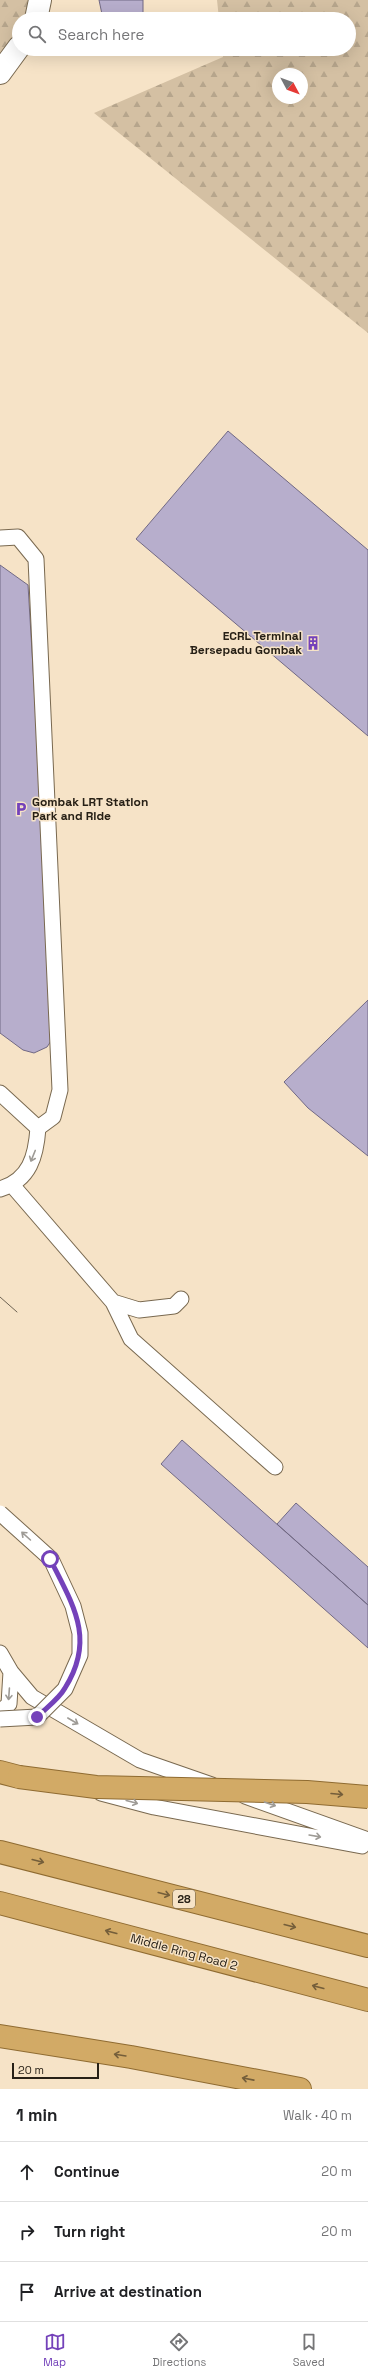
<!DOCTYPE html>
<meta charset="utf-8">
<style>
:root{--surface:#fff;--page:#f6f6f6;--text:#202124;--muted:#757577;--line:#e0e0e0;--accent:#7442ba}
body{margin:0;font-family:"Space Grotesk",sans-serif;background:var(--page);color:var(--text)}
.compass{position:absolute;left:272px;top:68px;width:36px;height:36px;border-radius:50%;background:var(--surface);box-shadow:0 4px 16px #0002;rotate:131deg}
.scale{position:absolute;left:12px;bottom:10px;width:87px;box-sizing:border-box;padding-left:4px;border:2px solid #272016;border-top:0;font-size:11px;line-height:14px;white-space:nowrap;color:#272016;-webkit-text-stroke:3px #f6e3c7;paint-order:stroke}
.stop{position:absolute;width:12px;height:12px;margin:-9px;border:3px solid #7442ba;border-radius:50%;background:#fff}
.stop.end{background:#7442ba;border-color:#fff;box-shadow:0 1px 4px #0008}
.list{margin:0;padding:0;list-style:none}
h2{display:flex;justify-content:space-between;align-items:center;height:52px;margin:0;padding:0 16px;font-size:17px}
h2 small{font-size:13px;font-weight:400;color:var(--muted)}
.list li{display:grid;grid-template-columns:26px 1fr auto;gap:12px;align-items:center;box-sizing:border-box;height:60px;padding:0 16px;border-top:1px solid var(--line)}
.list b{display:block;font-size:15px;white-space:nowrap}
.list em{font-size:13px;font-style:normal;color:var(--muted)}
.icon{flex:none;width:22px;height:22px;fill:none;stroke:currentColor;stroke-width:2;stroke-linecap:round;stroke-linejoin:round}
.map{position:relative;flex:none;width:368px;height:2089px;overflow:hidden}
.search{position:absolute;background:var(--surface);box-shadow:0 4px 16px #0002;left:12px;right:12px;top:12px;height:44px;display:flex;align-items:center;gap:10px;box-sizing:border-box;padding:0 14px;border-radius:22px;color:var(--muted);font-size:15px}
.sheet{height:232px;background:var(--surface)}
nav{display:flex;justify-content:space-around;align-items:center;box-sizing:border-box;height:56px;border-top:1px solid var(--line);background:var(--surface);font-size:11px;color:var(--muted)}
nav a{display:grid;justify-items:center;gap:2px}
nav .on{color:var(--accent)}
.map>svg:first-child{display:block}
</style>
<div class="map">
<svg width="368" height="2089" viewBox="0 0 368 2089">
<defs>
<pattern id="forest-firs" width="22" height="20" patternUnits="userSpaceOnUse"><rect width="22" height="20" fill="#d4c0a3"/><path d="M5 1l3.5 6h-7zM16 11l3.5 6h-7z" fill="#b6a58c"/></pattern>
</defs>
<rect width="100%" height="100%" fill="#f6e3c7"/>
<path fill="url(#forest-firs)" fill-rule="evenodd" d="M0,0H29L26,19H19V35L0,73Z
M217,0H368V333L94,113L223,57L222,49H349V19H219ZM278,74H302V98H278Z"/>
<path fill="#b7aecc" stroke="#716984" d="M99,0H143V19H103Z
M228,431L368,550V736L136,539Z
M0,565L28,585L55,1035L47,1047L34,1053L23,1050L0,1033Z
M368,1000V1156L308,1108L284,1082Z
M182,1440L368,1605V1648L161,1464Z
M296,1503L368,1567V1605L277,1524Z"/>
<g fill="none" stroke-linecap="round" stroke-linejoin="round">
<defs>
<path id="service" d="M0,538L18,537L36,559L60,1090L53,1117L38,1128
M0,1093L38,1128C36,1156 30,1180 0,1189
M12,1185L113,1302L139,1310L174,1306L181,1299
M113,1302L131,1339L275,1467
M0,1653L11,1672L32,1697L140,1760L212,1785
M0,1712L9,1704L11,1672
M101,1793L154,1807L362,1846
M245,1796L368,1840"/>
<path id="minor" d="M36,19L40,0
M0,73L19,47"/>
<path id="trunk" d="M0,1772L19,1777
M0,1852L368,1946
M0,1903L368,2000
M0,2036L131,2057L300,2089"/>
</defs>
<use href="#service" stroke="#796950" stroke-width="17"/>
<use href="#minor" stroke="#796950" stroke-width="24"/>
<use href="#trunk" stroke="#8f6b31" stroke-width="24"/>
<use href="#service" stroke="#fff" stroke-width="15"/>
<use href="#minor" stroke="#fff" stroke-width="22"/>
<use href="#trunk" stroke="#d2aa66" stroke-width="22"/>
<path stroke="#6e6353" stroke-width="1" d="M0,1297L17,1312"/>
<defs>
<path id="service-bridge" d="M0,1513L51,1559L73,1606L80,1633V1655L65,1689L37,1717L0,1719"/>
<path id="trunk-bridge" d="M19,1777L96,1787L307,1792L368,1797"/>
</defs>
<use href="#service-bridge" stroke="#796950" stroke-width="17" stroke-linecap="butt"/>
<use href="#trunk-bridge" stroke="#8f6b31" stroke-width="24" stroke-linecap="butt"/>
<use href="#service-bridge" stroke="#fff" stroke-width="15"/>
<use href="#trunk-bridge" stroke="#d2aa66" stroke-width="22"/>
</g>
<defs><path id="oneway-shaft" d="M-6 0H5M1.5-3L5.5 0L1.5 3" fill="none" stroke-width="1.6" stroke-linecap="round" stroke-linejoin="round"/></defs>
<g stroke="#9e9b96">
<use href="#oneway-shaft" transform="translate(33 1156) rotate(112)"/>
<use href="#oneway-shaft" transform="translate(26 1536) rotate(-138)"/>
<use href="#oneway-shaft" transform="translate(9 1694) rotate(94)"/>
<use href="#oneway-shaft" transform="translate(73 1721) rotate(30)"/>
<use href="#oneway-shaft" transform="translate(132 1802) rotate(15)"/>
<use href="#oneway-shaft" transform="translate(270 1804) rotate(19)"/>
<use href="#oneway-shaft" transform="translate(315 1836) rotate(10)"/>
</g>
<g stroke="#745e3a">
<use href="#oneway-shaft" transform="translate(337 1794) rotate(5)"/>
<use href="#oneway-shaft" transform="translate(38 1861) rotate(14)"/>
<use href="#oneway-shaft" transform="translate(164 1894) rotate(14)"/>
<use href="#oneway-shaft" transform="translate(290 1926) rotate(14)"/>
<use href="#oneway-shaft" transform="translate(111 1932) rotate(-165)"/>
<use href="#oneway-shaft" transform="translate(318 1987) rotate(-165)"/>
<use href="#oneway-shaft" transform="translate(120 2055) rotate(-171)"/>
<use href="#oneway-shaft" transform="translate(248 2079) rotate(-169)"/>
</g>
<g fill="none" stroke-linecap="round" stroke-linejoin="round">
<path stroke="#7442ba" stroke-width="5" d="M37,1717C46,1708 59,1699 65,1688C96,1639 73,1605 50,1559"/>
</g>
<defs>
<symbol id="building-bare" viewBox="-9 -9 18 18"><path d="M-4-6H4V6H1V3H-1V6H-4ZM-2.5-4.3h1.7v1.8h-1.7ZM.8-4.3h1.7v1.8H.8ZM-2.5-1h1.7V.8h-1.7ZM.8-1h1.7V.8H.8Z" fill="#7442ba" stroke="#f6e3c7" stroke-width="2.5" paint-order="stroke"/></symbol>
<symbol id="parking-bare" viewBox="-9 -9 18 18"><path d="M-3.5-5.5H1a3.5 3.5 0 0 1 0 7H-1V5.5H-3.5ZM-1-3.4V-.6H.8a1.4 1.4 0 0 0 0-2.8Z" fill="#7442ba" stroke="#f6e3c7" stroke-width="2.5" paint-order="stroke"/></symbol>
</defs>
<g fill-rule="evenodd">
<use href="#building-bare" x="303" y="633" width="20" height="20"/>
<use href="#parking-bare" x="11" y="799" width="20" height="20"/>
</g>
<g text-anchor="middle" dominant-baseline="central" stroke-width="3" stroke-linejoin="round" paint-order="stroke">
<rect fill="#f6e3c7" stroke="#655a4b" stroke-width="1" x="173" y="1890" width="22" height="18" rx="3"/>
<g font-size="11" font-weight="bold" fill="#272016">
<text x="184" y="1899">28</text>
</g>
<g font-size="12" font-weight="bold" fill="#272016" stroke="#f6e3c7" text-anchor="end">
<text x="302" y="636">ECRL Terminal<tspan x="302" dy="14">Bersepadu Gombak</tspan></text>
<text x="32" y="802" text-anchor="start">Gombak LRT Station<tspan x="32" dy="14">Park and Ride</tspan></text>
</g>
<g font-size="12" fill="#272016" stroke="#f6e3c7">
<text transform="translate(184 1952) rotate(15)">Middle Ring Road 2</text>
</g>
</g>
</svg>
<svg class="compass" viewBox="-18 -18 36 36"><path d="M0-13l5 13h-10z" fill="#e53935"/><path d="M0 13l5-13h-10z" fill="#757577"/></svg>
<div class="scale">20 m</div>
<div class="stop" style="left:50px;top:1559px"></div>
<div class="stop end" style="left:37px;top:1717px"></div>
<div class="search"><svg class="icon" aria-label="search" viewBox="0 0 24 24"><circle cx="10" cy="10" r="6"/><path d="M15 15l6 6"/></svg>Search here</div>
</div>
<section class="sheet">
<h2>1 min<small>Walk · 40 m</small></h2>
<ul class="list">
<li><svg class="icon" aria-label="ahead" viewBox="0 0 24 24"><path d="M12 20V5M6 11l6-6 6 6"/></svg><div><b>Continue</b></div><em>20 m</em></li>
<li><svg class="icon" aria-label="right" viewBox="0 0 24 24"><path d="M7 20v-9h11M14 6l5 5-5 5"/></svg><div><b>Turn right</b></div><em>20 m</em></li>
<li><svg class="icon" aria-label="arrive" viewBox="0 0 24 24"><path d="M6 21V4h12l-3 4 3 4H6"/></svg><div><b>Arrive at destination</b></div></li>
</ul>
</section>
<nav>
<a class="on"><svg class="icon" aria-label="map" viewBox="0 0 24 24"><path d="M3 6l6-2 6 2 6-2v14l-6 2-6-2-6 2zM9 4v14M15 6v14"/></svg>Map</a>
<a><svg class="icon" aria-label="directions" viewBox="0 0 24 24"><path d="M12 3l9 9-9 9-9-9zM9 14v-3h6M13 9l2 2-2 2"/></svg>Directions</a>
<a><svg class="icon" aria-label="saved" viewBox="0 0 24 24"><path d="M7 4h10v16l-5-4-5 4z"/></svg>Saved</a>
</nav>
